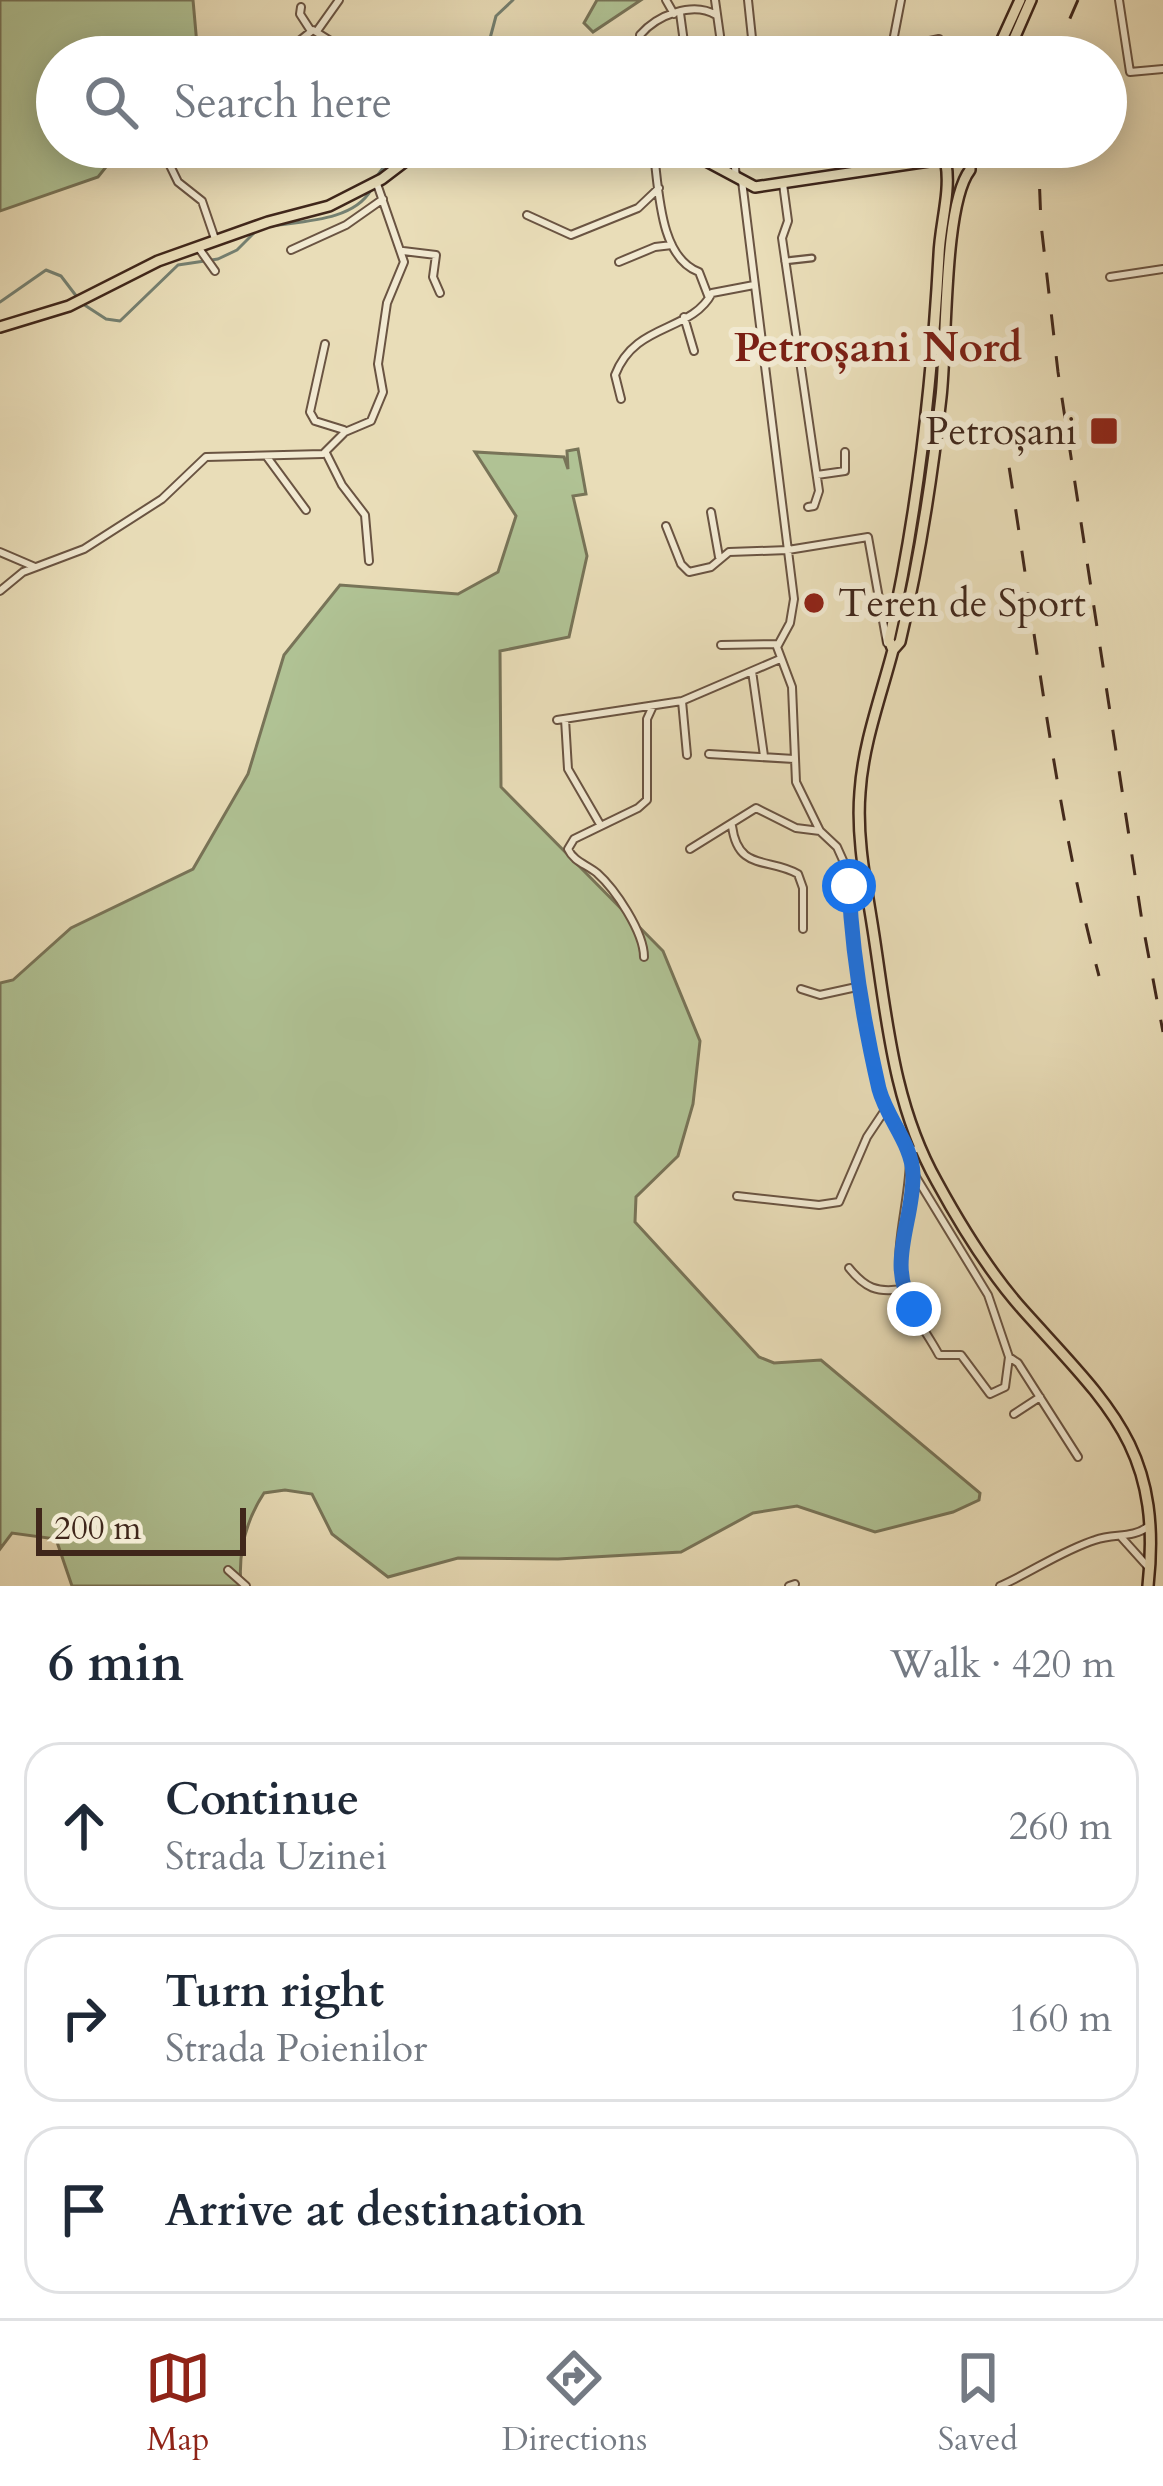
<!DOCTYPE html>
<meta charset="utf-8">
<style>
:root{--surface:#fff;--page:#f6f6f7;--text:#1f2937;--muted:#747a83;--line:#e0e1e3;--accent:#8f2418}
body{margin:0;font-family:Cardo,serif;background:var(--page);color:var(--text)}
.scale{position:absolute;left:36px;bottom:30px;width:210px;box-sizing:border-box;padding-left:12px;border:6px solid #40271b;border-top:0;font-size:33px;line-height:42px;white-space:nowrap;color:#40271b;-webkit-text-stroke:9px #f1e9d1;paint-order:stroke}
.stop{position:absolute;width:36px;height:36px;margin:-27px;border:9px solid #1a73e8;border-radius:50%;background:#fff}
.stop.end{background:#1a73e8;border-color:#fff;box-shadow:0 3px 12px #0008}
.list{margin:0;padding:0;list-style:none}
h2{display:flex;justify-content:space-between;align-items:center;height:156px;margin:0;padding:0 48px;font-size:51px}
h2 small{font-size:39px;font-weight:400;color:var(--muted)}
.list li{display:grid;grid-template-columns:78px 1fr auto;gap:36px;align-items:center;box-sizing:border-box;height:168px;margin:0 24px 24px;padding:0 24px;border:3px solid var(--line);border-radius:36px}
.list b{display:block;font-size:45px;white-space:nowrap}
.list p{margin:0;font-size:39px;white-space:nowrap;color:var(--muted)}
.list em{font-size:39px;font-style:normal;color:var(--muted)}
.icon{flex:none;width:66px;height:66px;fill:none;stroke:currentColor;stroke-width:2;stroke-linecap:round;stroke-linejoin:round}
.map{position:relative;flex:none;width:1163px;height:1586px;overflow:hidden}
.search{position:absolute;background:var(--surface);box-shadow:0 6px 30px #0003;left:36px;right:36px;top:36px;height:132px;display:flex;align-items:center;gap:30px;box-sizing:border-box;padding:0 42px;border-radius:66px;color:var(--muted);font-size:45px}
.sheet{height:732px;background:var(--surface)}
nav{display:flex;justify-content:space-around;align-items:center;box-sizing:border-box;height:168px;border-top:3px solid var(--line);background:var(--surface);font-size:33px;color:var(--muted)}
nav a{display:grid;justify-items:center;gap:6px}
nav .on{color:var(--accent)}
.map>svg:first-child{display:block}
</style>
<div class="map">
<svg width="1163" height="1586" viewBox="0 0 1163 1586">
<rect width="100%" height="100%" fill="#e9ddb8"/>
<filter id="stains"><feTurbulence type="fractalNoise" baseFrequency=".00167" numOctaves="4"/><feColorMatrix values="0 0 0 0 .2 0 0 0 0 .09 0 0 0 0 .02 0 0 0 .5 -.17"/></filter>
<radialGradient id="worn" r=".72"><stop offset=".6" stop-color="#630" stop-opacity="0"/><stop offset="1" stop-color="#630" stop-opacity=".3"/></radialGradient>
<path fill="#b0c294" stroke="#787458" stroke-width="3" d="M0,0H193L198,56L57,57V147H122L98,177L0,211Z
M597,0H641L593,32L584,23Z
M578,449L586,494L573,496L587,556L569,637L500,651L501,787L663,951L700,1041L693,1104L678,1156L636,1197L635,1222L759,1357L774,1363L821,1360L980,1493L979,1500L953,1512L875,1532L797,1506L753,1513L681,1552L558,1559L458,1558L388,1577L332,1534L312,1494L285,1490L264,1493C245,1522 238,1552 241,1586H72L56,1539L12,1533L0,1549V983L13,980L71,928L193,869L248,774L284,655L340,585L458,594L498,572L516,516L475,452L564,457L568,469L567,451Z"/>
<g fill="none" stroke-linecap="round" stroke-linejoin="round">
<path stroke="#758071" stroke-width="3" d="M485,57L496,16L513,0
M374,180L399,147
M271,226C303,221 353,221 371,190
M0,302L46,270L61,276L77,297
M83,304L106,319L120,321L178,265L218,259L237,250L256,231"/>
<defs>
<path id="pedestrian" d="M785,261L812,258"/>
<path id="minor" d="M666,0L674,14
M715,0L723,57
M748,0L754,57
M1119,0L1130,72L1163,69
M301,7L300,14L311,31
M680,13L686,57
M317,31L339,0
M892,49L939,39
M288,50L313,30L356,57
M246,57L268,41L304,57
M641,57L640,35C657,15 693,1 716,15
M890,57L901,0
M161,147L178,182L202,201L215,239
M653,147C659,185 658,257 699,272L709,298
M733,147L736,178
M888,147L890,165
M742,181L794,599L790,623L777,647L792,687L796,782L820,831L837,847L846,867C857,943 862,1093 910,1151L920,1148
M783,184L788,221L782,238L819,491L814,506L808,507
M527,215L571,235L638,208L659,188
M198,247L215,271
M291,250L346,225L383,199
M403,251L436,255L433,277L440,293
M619,262L655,247L672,245
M1110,277L1163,269
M684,317L694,351
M325,344L310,412L315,421L344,430
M621,399L615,375C635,322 691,333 712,293L754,285
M326,453L342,485L365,515L369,561
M267,457L306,510
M817,475L845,471V452
M711,512L719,557
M666,526L681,564L689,572L711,567L729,552L788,550L868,537L887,643
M0,552L35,567
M0,591L23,572L84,549L162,499L206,457L323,454L345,432L371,421L383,392L378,364L387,303L404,262L376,181
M721,645L778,644
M752,671L764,756
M682,701L687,755
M565,719L568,769L601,826
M557,720L682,701L780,659
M709,754L794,759
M732,826C738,872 769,857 798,874L803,888V929
M690,849L756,808L796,828L820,831
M644,957C644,932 615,889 597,873C586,864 574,862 568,849L574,839L638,808L647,800V719L653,706
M801,989L820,995L861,986
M910,1151C912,1195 892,1246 902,1287C908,1309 928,1334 939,1355H961L990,1394L1005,1387L1009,1357
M913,1172L988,1295L1009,1357L1018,1363L1078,1457
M737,1196L819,1205L839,1202L867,1137L885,1110
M849,1268C865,1288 877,1293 902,1289
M1014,1414L1040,1397
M1122,1538L1149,1568
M228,1570L246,1586
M789,1586L795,1584
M1000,1586C1032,1572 1061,1551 1095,1540C1115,1533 1132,1539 1149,1526"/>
<path id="primary" d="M994,57L1020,0
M1006,57L1031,0
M680,147L755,187L949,158
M970,147V170C943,205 947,346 941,397C932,479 919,562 900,642L893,650C881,696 863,744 860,792C856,840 867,889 874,936C887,1021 894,1106 937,1182C961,1226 989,1272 1023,1310C1108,1405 1163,1448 1148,1586
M0,327L69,306L158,261L268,222L329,206L382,179L424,147
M893,650L889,640C918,512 932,385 939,255C940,225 951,192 946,164L957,147"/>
</defs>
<use href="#pedestrian" stroke="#6a5442" stroke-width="9"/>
<use href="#minor" stroke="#6a5442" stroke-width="10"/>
<use href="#primary" stroke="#40271b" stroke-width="14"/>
<use href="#pedestrian" stroke="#f1e9d1" stroke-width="4.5"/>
<use href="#minor" stroke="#f1e9d1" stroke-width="6"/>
<use href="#primary" stroke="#e9ddb8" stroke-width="9"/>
<path stroke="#40271b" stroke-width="3" stroke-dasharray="21 21" stroke-linecap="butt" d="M1053,57L1078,0
M1038,147L1041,224L1058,372L1142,921L1163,1032
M1008,426L1007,454C1035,628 1054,806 1099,976"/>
</g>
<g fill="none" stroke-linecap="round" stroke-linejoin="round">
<path stroke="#1a73e8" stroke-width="15" d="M849,886C852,953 864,1024 879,1089C887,1119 912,1144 913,1174C914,1222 885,1264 914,1309"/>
</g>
<g fill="#8f2418" stroke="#f1e9d1" stroke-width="4.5">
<rect x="1089" y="416" width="30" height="30" rx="6"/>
<circle cx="814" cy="603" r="12"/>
</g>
<g text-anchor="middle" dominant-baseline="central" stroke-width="12" stroke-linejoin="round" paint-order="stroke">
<g font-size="39" fill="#40271b" stroke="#f1e9d1" text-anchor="end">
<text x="1077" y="431">Petroșani</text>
<text x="838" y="603" text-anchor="start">Teren de Sport</text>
</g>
<g font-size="42" font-weight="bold" fill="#7a1f14" stroke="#f1e9d1">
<text x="878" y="347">Petroșani Nord</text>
</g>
</g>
<rect width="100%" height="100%" filter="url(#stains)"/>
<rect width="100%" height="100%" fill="url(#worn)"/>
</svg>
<div class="scale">200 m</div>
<div class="stop" style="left:849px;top:886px"></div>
<div class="stop end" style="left:914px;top:1309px"></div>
<div class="search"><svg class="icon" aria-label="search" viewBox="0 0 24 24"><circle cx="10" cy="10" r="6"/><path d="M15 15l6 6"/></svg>Search here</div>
</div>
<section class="sheet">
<h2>6 min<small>Walk · 420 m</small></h2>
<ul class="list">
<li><svg class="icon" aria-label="ahead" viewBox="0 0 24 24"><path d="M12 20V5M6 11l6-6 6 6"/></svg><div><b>Continue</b><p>Strada Uzinei</p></div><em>260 m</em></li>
<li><svg class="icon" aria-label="right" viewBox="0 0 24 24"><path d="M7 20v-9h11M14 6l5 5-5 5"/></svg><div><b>Turn right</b><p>Strada Poienilor</p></div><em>160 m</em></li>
<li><svg class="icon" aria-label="arrive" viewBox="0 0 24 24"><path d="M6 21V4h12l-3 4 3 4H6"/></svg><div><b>Arrive at destination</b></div></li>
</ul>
</section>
<nav>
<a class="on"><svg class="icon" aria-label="map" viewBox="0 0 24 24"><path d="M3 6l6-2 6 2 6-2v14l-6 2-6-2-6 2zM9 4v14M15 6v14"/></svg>Map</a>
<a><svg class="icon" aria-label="directions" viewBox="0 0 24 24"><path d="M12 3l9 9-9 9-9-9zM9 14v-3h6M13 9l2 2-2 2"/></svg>Directions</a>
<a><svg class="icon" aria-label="saved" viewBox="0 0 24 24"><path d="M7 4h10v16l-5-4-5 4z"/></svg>Saved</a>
</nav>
